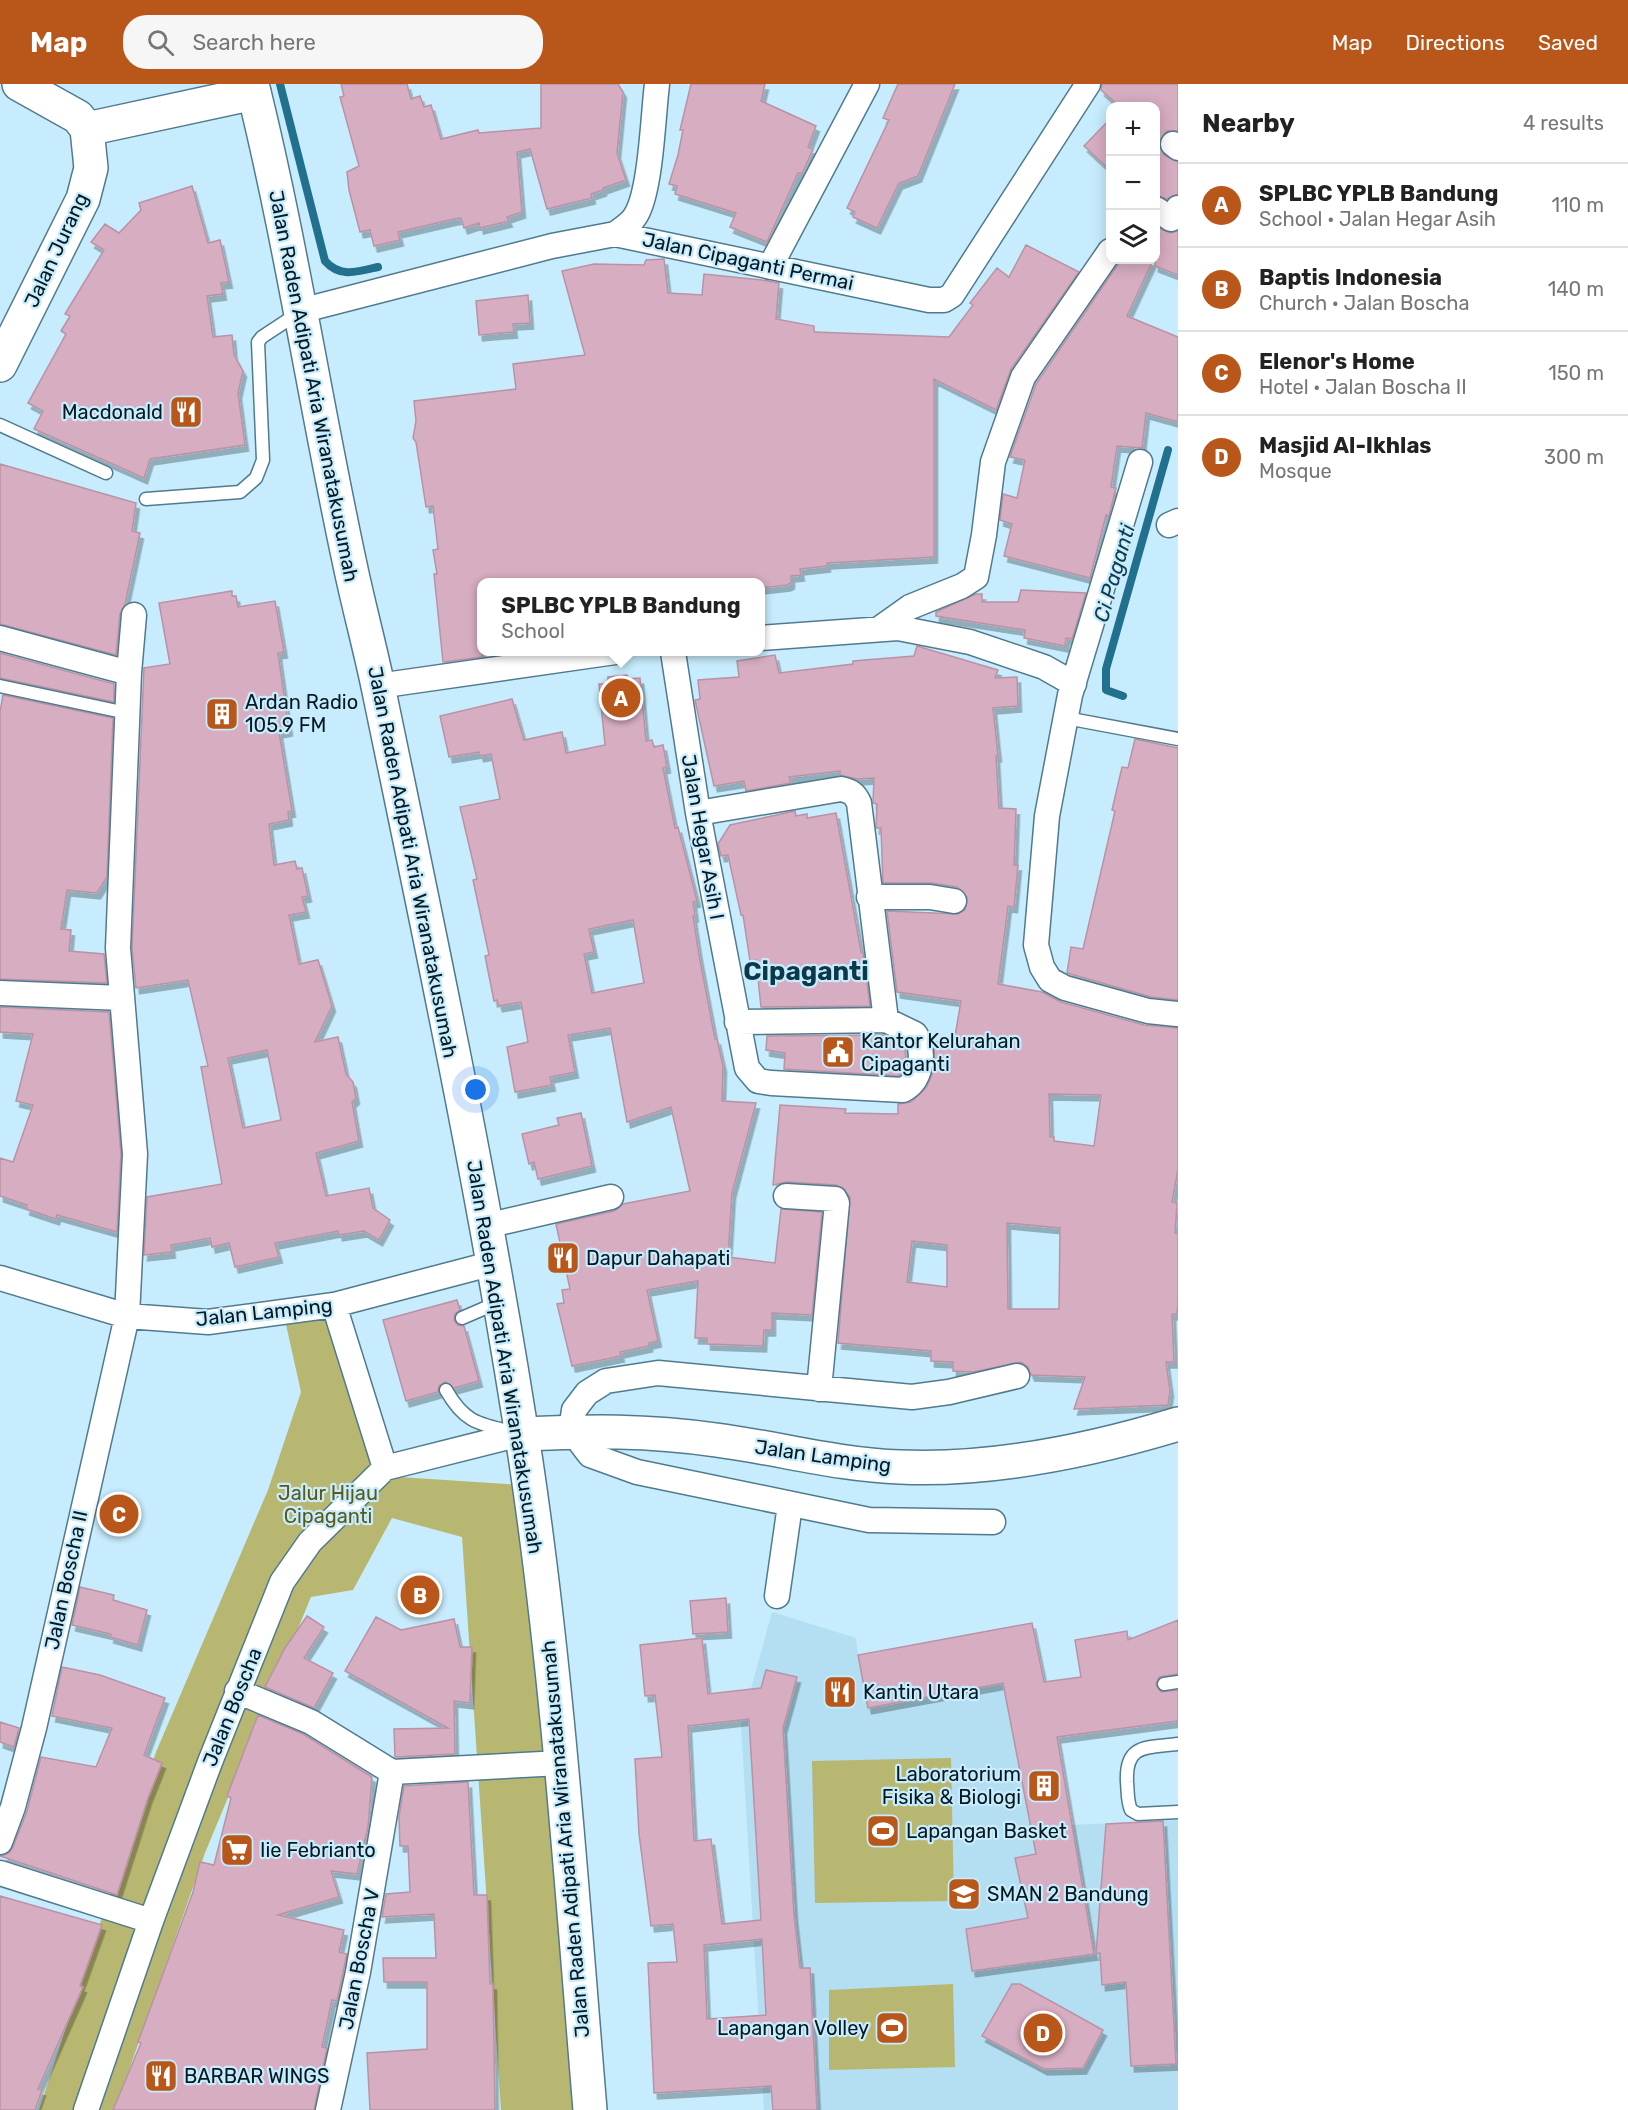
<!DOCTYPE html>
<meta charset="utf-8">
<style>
:root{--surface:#fff;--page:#f6f6f6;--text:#222;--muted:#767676;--line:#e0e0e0;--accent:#b9571a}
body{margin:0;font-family:Rubik,sans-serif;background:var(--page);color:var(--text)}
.controls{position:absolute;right:18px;top:18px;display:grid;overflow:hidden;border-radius:12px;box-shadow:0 3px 15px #0003}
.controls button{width:54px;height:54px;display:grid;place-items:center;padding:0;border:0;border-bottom:2px solid var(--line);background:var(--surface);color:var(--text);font:30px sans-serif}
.you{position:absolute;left:476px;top:1006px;width:21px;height:21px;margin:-15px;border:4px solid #fff;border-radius:50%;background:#1a73e8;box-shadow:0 0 0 9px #1a73e833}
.badge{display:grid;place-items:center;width:39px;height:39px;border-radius:50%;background:var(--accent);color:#fff;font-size:20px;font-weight:700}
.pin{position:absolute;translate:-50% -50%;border:3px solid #fff;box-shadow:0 2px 6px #0006}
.popup{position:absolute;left:477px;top:494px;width:288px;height:78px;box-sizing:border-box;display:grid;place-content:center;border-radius:12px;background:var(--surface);filter:drop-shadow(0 2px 4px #0005);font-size:20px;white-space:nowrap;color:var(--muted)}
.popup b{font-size:22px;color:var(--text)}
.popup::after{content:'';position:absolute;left:50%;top:100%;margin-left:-12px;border:12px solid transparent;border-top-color:var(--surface)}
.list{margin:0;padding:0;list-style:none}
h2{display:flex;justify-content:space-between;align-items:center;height:78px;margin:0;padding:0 24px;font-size:26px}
h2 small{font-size:20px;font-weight:400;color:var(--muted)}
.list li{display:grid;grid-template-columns:39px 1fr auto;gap:18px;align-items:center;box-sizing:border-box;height:84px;padding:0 24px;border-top:2px solid var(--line)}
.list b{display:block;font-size:22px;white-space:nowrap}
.list p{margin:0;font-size:20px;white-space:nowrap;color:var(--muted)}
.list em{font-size:20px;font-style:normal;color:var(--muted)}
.icon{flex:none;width:33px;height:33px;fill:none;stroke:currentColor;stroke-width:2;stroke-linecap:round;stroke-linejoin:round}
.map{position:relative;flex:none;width:1178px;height:2026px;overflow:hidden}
header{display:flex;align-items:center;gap:36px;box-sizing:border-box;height:84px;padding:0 30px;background:var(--accent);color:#fff}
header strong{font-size:28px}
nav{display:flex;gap:33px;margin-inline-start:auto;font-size:21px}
.search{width:420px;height:54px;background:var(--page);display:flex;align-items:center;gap:15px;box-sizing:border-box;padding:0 21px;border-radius:24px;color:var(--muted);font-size:22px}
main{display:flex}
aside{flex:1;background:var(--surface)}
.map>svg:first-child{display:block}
</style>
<header>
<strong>Map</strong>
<div class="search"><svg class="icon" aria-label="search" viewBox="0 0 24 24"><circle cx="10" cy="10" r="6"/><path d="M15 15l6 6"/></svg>Search here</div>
<nav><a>Map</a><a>Directions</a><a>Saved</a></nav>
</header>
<main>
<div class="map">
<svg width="1178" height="2026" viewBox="0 0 1178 2026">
<defs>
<filter id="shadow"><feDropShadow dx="3.5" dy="6" stdDeviation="0" flood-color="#0004"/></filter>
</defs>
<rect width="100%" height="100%" fill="#c7ecfd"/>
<path fill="#b4def1" d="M772,1528L856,1554L858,1571L1032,1539L1072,1741L1178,1736V2026H764L741,1641Z"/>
<path fill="#b8b771" d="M330,1234L384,1392L523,1401L582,2026H501L462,1453L392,1434L353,1506L311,1513L205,1769L115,2026H39L156,1668L268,1406L301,1308L285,1236Z
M951,1674L954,1817L815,1819L812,1677Z
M953,1900L955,1983L829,1986V1906Z"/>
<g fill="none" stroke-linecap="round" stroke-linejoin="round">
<path stroke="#20708e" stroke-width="8" d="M280,0L325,177C340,194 357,188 378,183
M1123,612L1106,606V585L1168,366"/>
</g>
<path fill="#d7adc1" stroke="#ba92a6" stroke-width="1.5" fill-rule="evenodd" filter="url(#shadow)" d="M341,0H407L411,15L420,12L424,23L431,21L441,55L478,46L479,49L541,44V0H618L623,8L617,69L626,96L603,104V106L591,110L592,114L547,125L530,65L517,68L522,128L507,133L509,137L480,144L479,139L464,144L461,134L454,135L398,148L400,156L374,162L370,146L360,148L349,106L347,88L359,82L340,13L344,12Z
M691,0H765L761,17L816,42L808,63L813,65L802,90L798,89L767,158L730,143L736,129L675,110L677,102L669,100L678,71L683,46H680Z
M898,0H955L918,92L899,99L877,144L853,133L855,128L847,124L889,36L883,34Z
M1102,0H1178V47H1167L1159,58L1164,71L1178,78V110L1167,115L1155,111V22H1119L1101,6Z
M1110,35V86L1084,62Z
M192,102L208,159L220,156L229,198L221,199L223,210L207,212L213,253L232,251L234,271L243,287L238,309L245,361L150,375L144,394L34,345L43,327L28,319L66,250L61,247L70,232L65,230L104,166L91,158L105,140L119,149L141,126L139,119Z
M1155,142L1170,149L1178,147V191L1155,182Z
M1026,161L1079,188L1011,285L996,326L934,295V473L827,479V482L800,485L801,491L791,492V499L787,501L760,504V498H482V573L443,578L434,490H437L433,466L438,465L433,422L426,423L416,358L413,354L416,337L414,317L516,305L513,280L585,271L562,187L594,180L644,181L646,176L664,175L668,209L702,211L704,190L762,196L779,199L776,235L814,242V248L949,253L973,221L970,219L997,184L1009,193Z
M1121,176H1153L1127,232L1178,253V338L1146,329L1142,364L1117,362L1111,403L1116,404L1109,432L1106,431L1090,494L1004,472L1012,440L1000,436L1003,410L1017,414L1025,376L1010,373L1036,300Z
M528,211L530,239L513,240L514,248L479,251L476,217Z
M0,380L136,419L132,447L140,449L125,520L120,530L116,571L0,540Z
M1021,506L1086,509L1072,555L1066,554L1065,562L1024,554L1025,546L936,532V528L976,510H982V518H1018Z
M232,507V512H236L238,523L275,517L284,568L278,569L289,646L279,648L292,727L288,728L289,736L269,740L274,781L295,777L297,785L302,784L308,812L302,813L306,828L289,831L299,880L318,876L332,922L315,958L338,953L346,990L353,998L356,1014L352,1018L359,1057L316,1069L326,1112L369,1104L373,1124L390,1136L379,1156L364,1147L339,1151L338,1147L275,1159L279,1173L235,1183L229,1159L212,1163L210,1154L171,1161L172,1168L144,1171L147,1113L222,1100L201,983L208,982L188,896L136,904L132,864L144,584L170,580L159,519ZM267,966L281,1036L243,1044L228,974Z
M917,562L998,586L995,594L1017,593L1018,622L993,624L998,672H996L999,724L1016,725L1014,781H1018L1014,823L1008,822L998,900L1042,908L1061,918L1144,941L1178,944V1085L1172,1118L1177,1119L1175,1149H1178V1217L1177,1230H1172L1174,1278H1166L1170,1307L1168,1321L1074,1325L1085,1293L1031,1291L1028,1283L1021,1278L973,1288L953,1287V1278L931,1277V1267L838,1259L850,1113L843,1104L836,1101L787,1098L773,1101L780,1021L846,1025L845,1029L898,1030V1020L911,1018L926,1004L934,986V958H954L961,917L897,908L887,827L958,830L965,826L967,813L957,803L932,799H883L881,744H876L877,720L873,719L874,694L856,695L840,691V687L789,693L791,699L746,707L744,697L714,702L695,616L700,615L698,596L739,593L737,577L775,571L779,589L853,580V577L914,572ZM1049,1010L1101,1011L1094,1062L1054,1057V1053H1050ZM1007,1139L1060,1144L1059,1225H1008ZM912,1157L947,1161V1203L907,1198Z
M0,569L114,600V618L0,594Z
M627,591V595L640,594L646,657L652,656L654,663L663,661L667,683L663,684L675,744L678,743L697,817L693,818L695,832H693L699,871L715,955H717L723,982L722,1017L756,1019L732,1109L728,1173L775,1179L781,1125L822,1128L812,1231L772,1229V1246H764L763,1262L707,1260V1254H695L698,1197L647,1206L658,1257L649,1259V1262L620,1268L621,1272L572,1282L557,1220L564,1219L562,1206L570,1205L556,1140L614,1127L623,1120L690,1107L671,1023L627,1038L610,944L568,951L575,988L550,993L552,1001L515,1008L507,963L528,958L521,918L499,922L497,916L494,917L485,872L489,871L473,796L477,795L460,723L500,715L491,670L480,672L479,668L449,673L440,632L512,615L524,656L562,648L566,669L605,661L599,600H608V593ZM633,836L644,899L592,909L584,870L594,868L589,845Z
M3,611L113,634L107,793L97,809L67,806L61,845L71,846L69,867L104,870L107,899L0,895V628Z
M1135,655L1178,664V916L1151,913L1067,889L1071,863L1083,865L1115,727L1112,726L1122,683L1128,684Z
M795,727L796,732L807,730V734L836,729L861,868H863L870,922L761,923L756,876L750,877L743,831H741L728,771L721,772L718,760L730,741Z
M0,923L109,928L121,1070L117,1148L57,1131L56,1135L26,1125L27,1121L0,1112V1074L13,1078L33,1021L16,1017L33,950L0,948Z
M885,951L905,961L906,980L899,992L784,985L785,969L766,966L767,952Z
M581,1029L592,1082L538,1095L534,1078L529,1080L522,1050L559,1041L557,1034Z
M457,1216L460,1226L455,1230L454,1237L458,1241L464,1242L479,1297L454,1304L445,1298L439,1302L438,1308L406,1317L383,1236Z
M80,1503L114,1511L113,1516L147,1526L138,1561L110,1553L111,1550L72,1541Z
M726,1514L728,1548L693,1550L690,1517Z
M307,1532L324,1543L304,1574L333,1589L314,1624L265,1603L285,1564Z
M376,1533L401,1546L454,1535L460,1563H472L470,1619L454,1617L455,1670L395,1673L394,1645L448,1644L345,1587Z
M1178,1536V1590L1159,1593L1156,1601L1161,1608L1178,1606V1637L1057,1653L1094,1870L972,1887L966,1845L1028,1834L1015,1774L1036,1770L1003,1599L868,1624L858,1571L1032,1539L1044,1598L1081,1593L1075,1556L1127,1547L1128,1556Z
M702,1554L708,1610L761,1604L766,1586L797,1593L783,1644L794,1831L800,1884H810L817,2026H773L771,2002L654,2009L648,1879L677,1878L673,1840L651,1842L639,1750L635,1675L662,1673L655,1611L645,1612L640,1561ZM749,1635L761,1836L722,1840L711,1755L694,1757L688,1642ZM762,1855L766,1931L707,1935L704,1861Z
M62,1583L100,1591L165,1614L144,1671L162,1679L148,1714L117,1811L0,1772L9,1769L13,1763L27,1727L41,1673L96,1683L112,1644L52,1632Z
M258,1631L303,1650L372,1693L368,1743L357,1790L331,1787L339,1813L278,1831L344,1846L339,1868L347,1870L337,1917L332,1916L322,1963L327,1964L314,2026H113L141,1959L138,1958L193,1808L200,1778L214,1781L231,1714L227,1712Z
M0,1638L19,1644L14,1663L0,1658Z
M468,1698L474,1811H487L490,1900H493L495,2026H370L367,1969L427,1965V1898H384L383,1874H436L434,1830L382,1833L386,1810L410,1808L408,1762H400L399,1733L404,1702Z
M1163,1737L1176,1980L1131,1982L1126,1898L1102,1901L1100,1869L1096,1870L1106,1740Z
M0,1812L102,1841L80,1902L83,1903L38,2005L42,2006L35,2026H0Z
M1012,1900H1020L1103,1946L1083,1984L1044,1985L982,1952Z"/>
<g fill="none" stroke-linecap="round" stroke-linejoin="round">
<defs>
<path id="lane" d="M0,341L106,389
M146,415L240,408L256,394L263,376L258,258L262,253L300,228
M0,602L127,629
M1066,634L1178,655
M462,1234L499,1218
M446,1306C463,1336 476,1340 509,1347
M1164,1600L1178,1598
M1178,1660C1147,1664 1125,1659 1127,1698C1128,1708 1127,1717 1131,1726L1138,1730L1178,1728"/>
<path id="street" d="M1173,60L1178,64
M1156,125L1171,135L1178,124
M615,150C623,144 631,140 636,131C651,106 653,32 657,0
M770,183L867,0
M300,227L552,162L615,150L929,216H944L952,211L1088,0
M1140,378L1070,611L1047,732L1036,861L1042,883L1050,896L1065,904L1148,927L1177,930
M1169,441L1178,437
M879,545L910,523L962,502L976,493L984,451L993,378L1023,293L1110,167
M0,554L129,589
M760,554L898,544L970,558L1044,583L1074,600
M673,568L698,729L747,984L758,997L771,999L903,1006C921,997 924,972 918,955L915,950L886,936L737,938
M378,602L615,568
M698,729L841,705C851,707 855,710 859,719L886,936
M869,813H930L954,817
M0,909L122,914
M786,1112L835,1115L837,1119L819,1305
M486,1142L611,1113
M0,1194L127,1232L208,1238L334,1221L494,1179
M334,1221L385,1384
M993,1438L869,1436L637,1388L590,1371L571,1346L574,1326L587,1309L606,1297L658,1289L912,1313L949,1308L1017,1292
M777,1512L790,1421
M237,1607L311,1638L392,1688
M392,1688L561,1679
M0,1758L13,1723L34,1644L127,1232L135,1070L118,864L129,589L134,531
M0,1789L151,1837
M86,2026L151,1837L210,1678L282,1498L310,1458L385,1384L520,1350
M328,2026L358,1888L392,1688"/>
<path id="secondary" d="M87,45L254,9
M0,281L83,115L91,84L87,45L78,33L19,0
M520,1350C590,1347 646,1346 716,1356C778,1364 838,1381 900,1383C993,1387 1089,1367 1178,1340"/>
<path id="primary" d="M252,0C291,157 315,318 349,476C358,520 370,563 379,607C432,863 487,1120 526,1378C558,1593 572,1810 590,2026"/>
</defs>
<use href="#lane" stroke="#507b8d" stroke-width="15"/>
<use href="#street" stroke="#507b8d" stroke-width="27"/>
<use href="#secondary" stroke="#507b8d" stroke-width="36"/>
<use href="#primary" stroke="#507b8d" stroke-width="36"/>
<use href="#lane" stroke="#fff" stroke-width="12"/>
<use href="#street" stroke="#fff" stroke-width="24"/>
<use href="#secondary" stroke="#fff" stroke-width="33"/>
<use href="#primary" stroke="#fff" stroke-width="33"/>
</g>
<defs>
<symbol id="restaurant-square" viewBox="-11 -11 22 22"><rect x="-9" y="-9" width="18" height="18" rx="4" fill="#b9571a" stroke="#c7ecfd"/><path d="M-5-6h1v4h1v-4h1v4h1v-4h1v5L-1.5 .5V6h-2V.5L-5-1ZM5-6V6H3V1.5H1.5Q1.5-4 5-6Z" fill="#fff"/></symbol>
<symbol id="building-square" viewBox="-11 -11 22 22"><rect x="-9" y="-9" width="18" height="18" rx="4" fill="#b9571a" stroke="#c7ecfd"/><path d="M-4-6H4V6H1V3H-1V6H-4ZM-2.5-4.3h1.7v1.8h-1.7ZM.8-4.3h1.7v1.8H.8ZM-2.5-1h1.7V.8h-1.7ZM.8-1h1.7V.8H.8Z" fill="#fff"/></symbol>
<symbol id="civic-square" viewBox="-11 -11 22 22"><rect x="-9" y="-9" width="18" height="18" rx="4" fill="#b9571a" stroke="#c7ecfd"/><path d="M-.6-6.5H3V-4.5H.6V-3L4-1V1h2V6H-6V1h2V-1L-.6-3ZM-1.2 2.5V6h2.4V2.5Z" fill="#fff"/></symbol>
<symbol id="stadium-square" viewBox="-11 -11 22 22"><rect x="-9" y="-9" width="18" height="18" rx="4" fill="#b9571a" stroke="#c7ecfd"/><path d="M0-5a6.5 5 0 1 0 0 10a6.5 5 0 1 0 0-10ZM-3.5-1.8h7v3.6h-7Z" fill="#fff"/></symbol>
<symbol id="supermarket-square" viewBox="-11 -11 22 22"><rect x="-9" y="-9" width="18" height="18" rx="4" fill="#b9571a" stroke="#c7ecfd"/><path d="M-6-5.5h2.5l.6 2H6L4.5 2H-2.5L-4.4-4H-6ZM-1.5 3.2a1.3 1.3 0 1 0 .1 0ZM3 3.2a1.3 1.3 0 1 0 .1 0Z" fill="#fff"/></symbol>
<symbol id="school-square" viewBox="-11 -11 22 22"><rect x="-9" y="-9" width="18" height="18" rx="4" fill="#b9571a" stroke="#c7ecfd"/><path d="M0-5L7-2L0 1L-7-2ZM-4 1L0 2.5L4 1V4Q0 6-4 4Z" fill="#fff"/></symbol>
</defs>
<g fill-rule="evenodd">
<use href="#restaurant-square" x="167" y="309" width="38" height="38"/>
<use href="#building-square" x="203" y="611" width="38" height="38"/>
<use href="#civic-square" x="819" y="949" width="38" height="38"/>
<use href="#restaurant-square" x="544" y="1155" width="38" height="38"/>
<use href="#restaurant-square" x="821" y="1589" width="38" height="38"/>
<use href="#building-square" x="1025" y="1683" width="38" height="38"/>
<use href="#stadium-square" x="864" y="1728" width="38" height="38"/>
<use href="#supermarket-square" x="218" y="1747" width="38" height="38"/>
<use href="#school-square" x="945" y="1791" width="38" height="38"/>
<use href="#stadium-square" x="873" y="1925" width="38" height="38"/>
<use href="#restaurant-square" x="142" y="1973" width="38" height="38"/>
</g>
<g text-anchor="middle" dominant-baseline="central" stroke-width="4.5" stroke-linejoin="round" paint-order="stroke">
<g font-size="20" fill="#071920" stroke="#c7ecfd">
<text transform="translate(56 166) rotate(-65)">Jalan Jurang</text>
<text transform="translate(748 177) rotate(12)">Jalan Cipaganti Permai</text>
<text transform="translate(314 302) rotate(79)">Jalan Raden Adipati Aria Wiranatakusumah</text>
<text transform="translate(703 753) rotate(80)">Jalan Hegar Asih I</text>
<text transform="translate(413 778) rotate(79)">Jalan Raden Adipati Aria Wiranatakusumah</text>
<text transform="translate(264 1228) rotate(-6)">Jalan Lamping</text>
<text transform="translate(505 1273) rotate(81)">Jalan Raden Adipati Aria Wiranatakusumah</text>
<text transform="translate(823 1372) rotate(8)">Jalan Lamping</text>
<text transform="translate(66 1496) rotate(-78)">Jalan Boscha II</text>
<text transform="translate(232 1623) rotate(-68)">Jalan Boscha</text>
<text transform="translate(565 1755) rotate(-95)">Jalan Raden Adipati Aria Wiranatakusumah</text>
<text transform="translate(359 1875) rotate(-79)">Jalan Boscha V</text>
</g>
<g font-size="20" fill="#071920" stroke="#c7ecfd" text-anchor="start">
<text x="163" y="328" text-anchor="end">Macdonald</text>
<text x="245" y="618">Ardan Radio<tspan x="245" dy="23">105.9 FM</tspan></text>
<text x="861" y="957">Kantor Kelurahan<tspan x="861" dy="23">Cipaganti</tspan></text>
<text x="586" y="1174">Dapur Dahapati</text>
<text x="863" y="1608">Kantin Utara</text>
<text x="1021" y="1690" text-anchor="end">Laboratorium<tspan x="1021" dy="23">Fisika &amp; Biologi</tspan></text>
<text x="906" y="1747">Lapangan Basket</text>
<text x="260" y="1766">Iie Febrianto</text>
<text x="987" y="1810">SMAN 2 Bandung</text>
<text x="869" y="1944" text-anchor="end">Lapangan Volley</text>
<text x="184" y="1992">BARBAR WINGS</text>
</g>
<g font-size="20" fill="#5b591a" stroke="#c7ecfd">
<text x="328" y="1409">Jalur Hijau<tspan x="328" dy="23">Cipaganti</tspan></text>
</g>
<g font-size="21" font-style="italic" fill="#0f3c4d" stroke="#c7ecfd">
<text transform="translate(1114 489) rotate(-74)">Ci Paganti</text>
</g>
<g font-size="26" font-weight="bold" fill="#0c394a" stroke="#c7ecfd">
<text x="806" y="887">Cipaganti</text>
</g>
</g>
</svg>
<div class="controls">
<button>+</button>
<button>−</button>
<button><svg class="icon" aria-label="layers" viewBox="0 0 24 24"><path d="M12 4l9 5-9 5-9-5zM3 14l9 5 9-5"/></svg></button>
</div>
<div class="you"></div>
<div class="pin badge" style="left:621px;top:614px">A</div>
<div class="popup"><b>SPLBC YPLB Bandung</b>School</div>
<div class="pin badge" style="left:420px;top:1511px">B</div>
<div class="pin badge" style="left:119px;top:1430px">C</div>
<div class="pin badge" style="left:1043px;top:1949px">D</div>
</div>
<aside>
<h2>Nearby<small>4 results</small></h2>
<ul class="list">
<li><span class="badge">A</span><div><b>SPLBC YPLB Bandung</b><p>School · Jalan Hegar Asih</p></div><em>110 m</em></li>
<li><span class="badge">B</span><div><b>Baptis Indonesia</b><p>Church · Jalan Boscha</p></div><em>140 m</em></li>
<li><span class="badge">C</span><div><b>Elenor's Home</b><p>Hotel · Jalan Boscha II</p></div><em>150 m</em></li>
<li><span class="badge">D</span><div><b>Masjid Al-Ikhlas</b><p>Mosque</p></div><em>300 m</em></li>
</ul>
</aside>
</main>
